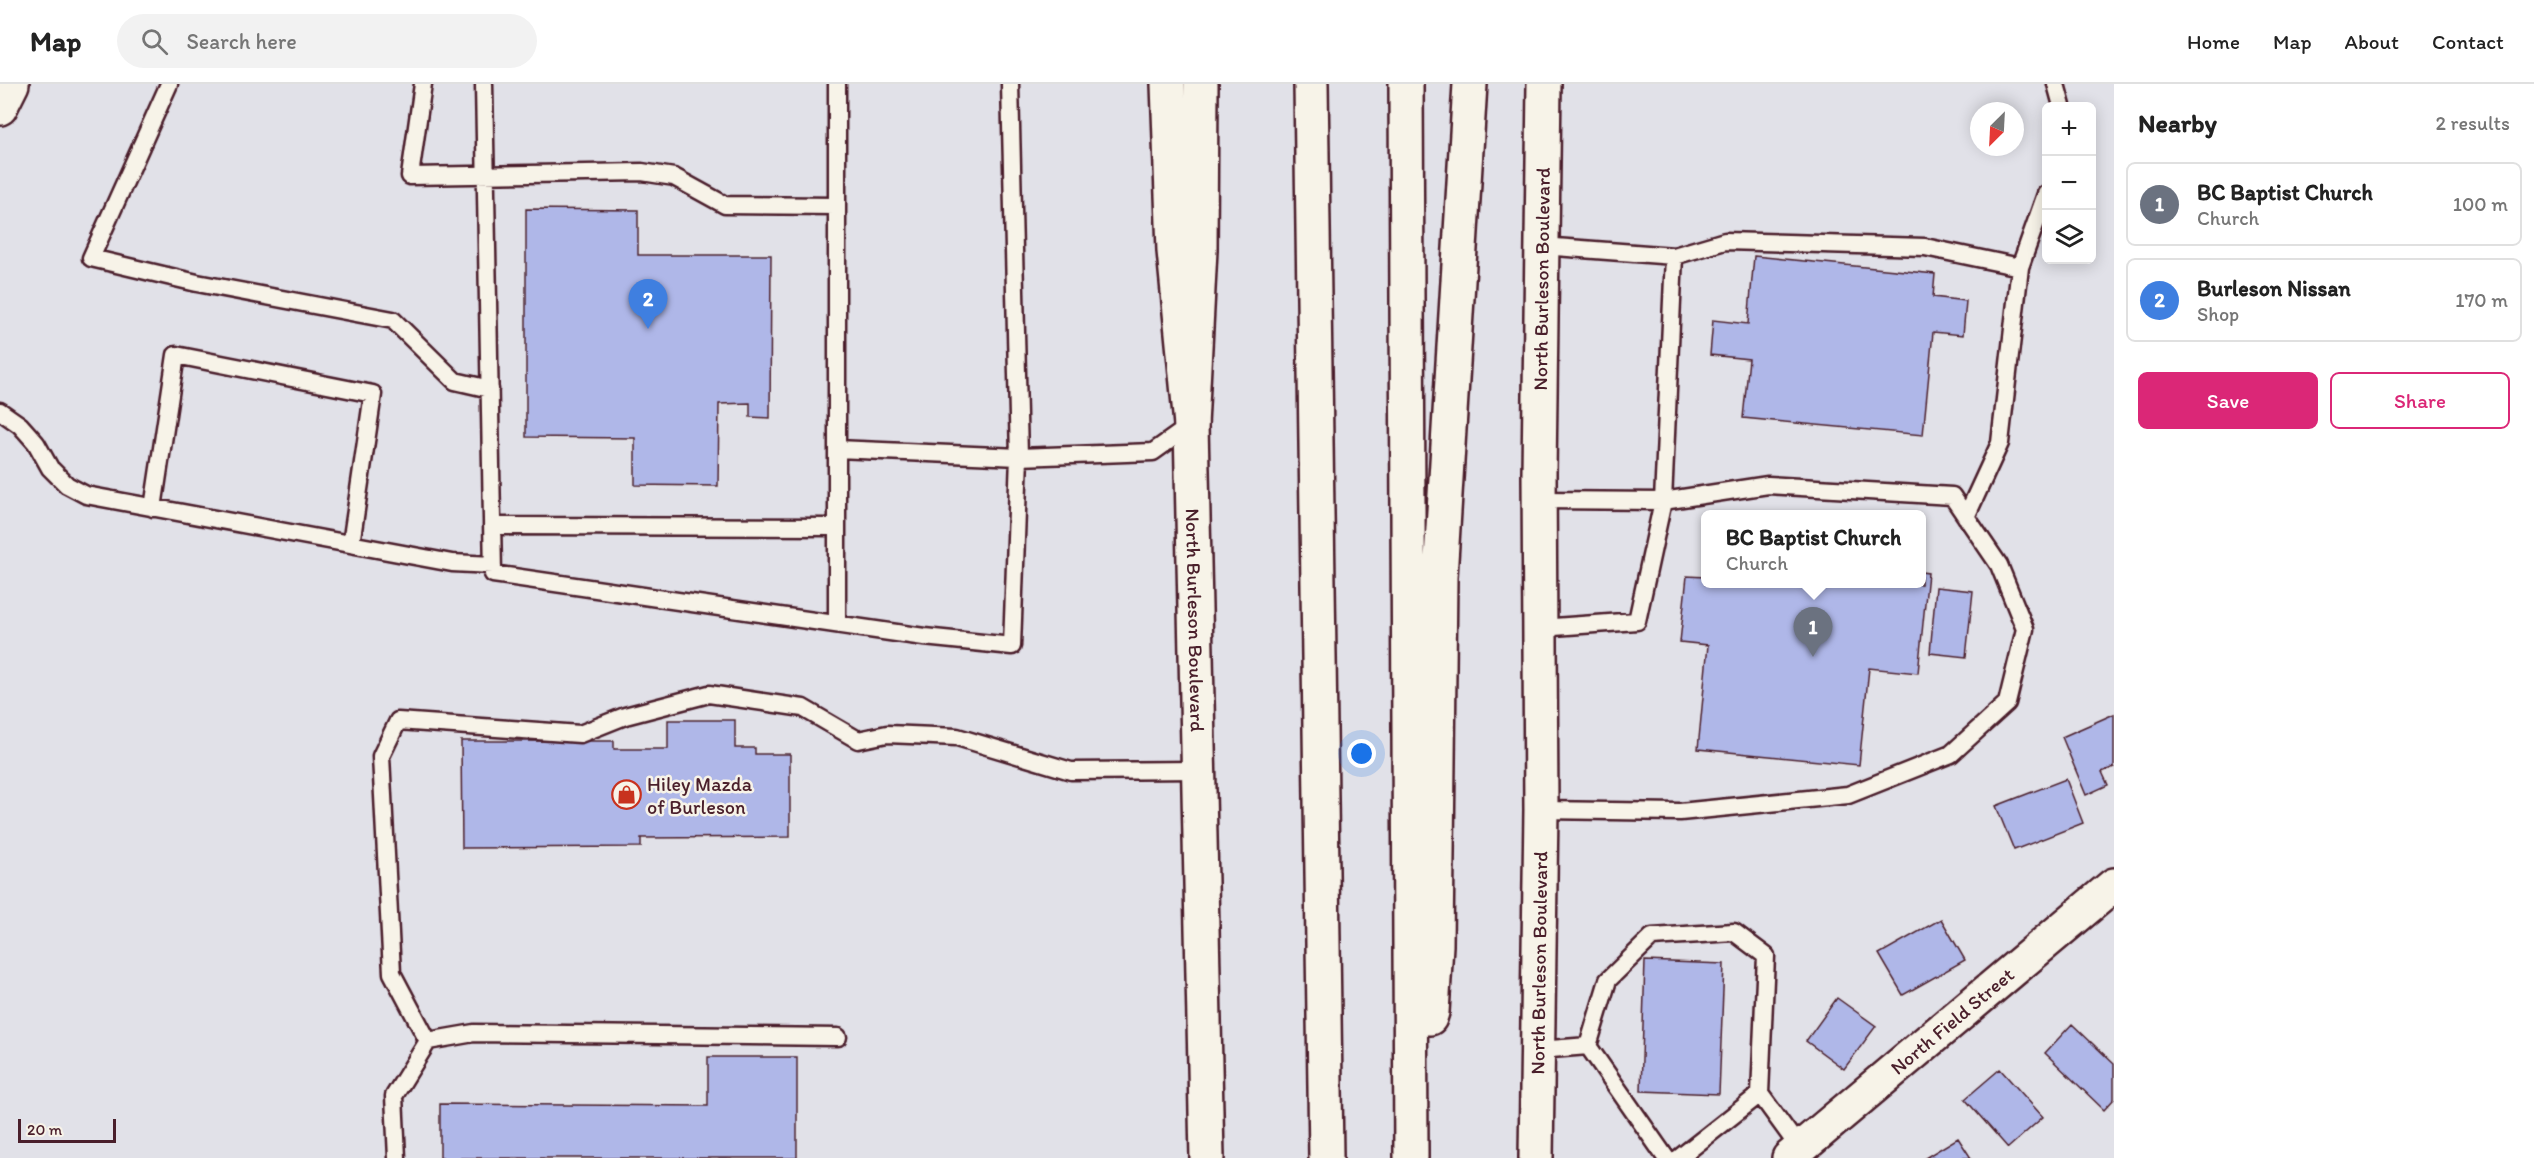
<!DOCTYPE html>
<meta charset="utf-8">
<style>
:root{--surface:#fff;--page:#f2f2f2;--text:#222;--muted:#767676;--line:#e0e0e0;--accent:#db2777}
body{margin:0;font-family:Itim,sans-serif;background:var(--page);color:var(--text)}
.controls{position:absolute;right:18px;top:18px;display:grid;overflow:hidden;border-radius:9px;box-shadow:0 3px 15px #0003}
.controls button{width:54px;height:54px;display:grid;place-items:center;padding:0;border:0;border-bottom:2px solid var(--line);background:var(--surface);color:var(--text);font:30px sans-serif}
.compass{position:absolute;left:1970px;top:18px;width:54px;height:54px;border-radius:50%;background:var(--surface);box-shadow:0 3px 15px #0003;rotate:204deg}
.scale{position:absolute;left:18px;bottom:15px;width:98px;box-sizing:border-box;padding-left:6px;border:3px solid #4a1f2b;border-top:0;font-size:16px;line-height:21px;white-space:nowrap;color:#4a1f2b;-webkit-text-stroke:4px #f7f3e8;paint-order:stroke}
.you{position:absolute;left:1362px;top:670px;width:21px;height:21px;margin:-15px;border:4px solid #fff;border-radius:50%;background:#1a73e8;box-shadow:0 0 0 9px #1a73e833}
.badge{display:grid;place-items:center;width:39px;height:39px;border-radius:50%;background:var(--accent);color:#fff;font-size:20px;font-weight:700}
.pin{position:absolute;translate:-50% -50px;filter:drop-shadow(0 2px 3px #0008)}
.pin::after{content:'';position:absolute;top:32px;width:21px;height:18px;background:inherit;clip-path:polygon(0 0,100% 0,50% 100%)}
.popup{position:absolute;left:1701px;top:426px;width:225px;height:78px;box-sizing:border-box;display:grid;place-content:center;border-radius:9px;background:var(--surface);filter:drop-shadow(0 2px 4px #0005);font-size:20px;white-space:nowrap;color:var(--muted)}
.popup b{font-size:22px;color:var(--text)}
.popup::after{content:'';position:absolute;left:50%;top:100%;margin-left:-12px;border:12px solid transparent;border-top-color:var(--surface)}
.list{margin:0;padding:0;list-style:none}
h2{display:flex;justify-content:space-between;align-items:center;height:78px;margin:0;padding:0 24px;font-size:26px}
h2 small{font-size:20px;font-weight:400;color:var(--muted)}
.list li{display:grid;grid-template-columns:39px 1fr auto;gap:18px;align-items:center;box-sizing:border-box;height:84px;margin:0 12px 12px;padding:0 12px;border:2px solid var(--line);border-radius:9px}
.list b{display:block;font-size:22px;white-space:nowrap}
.list p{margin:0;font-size:20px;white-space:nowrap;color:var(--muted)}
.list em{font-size:20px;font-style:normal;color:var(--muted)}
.actions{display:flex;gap:12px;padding:18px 24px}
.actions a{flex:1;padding:14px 0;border:2px solid var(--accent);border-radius:9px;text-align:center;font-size:21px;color:var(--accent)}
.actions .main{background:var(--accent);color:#fff}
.icon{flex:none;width:33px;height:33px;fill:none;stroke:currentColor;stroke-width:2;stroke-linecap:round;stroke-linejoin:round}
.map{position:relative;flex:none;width:2114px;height:1074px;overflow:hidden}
header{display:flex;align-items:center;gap:36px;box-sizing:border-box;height:84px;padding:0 30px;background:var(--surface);border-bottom:2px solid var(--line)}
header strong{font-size:28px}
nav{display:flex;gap:33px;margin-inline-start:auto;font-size:21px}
.search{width:420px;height:54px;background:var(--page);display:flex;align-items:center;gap:15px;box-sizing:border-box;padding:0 21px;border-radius:33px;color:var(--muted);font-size:22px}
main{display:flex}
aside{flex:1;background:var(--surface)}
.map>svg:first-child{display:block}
</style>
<header>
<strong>Map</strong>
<div class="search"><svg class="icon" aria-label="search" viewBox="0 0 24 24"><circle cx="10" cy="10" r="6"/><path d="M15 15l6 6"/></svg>Search here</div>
<nav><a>Home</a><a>Map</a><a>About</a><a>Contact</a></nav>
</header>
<main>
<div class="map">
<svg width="2114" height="1074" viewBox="0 0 2114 1074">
<rect width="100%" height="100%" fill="#e1e1e8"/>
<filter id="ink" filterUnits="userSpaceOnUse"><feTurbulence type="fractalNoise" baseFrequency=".0167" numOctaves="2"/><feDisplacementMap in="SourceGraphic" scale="12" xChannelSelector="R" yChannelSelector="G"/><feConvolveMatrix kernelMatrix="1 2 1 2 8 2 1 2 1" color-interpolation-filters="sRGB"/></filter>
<g filter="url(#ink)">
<path fill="#afb7e8" stroke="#4a1f2b" stroke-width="1.5" d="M526,125L638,126V171H771L770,334L750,333V319L719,320L718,402L635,401V354L526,353Z
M1754,172L1935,190L1933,213L1966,217L1963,251L1933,248L1923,351L1743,334L1749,275L1710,271L1713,236L1748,240Z
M1921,488L1928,489L1918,589L1869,584L1859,681L1698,665L1708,561L1680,558L1687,492L1705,493V500H1921Z
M1936,503L1973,507L1966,573L1930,569Z
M2114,630V683L2102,688L2108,701L2086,711L2062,653Z
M668,636H735V664H755V670H790V753L641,754V763L462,764L461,657H614V665H668Z
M2066,695L2083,739L2014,766L1996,722Z
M1941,835L1965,876L1903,911L1879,870Z
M1645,877L1724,880L1719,1010L1641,1007Z
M1837,914L1876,942L1844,985L1806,957Z
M2072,940L2114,980V1015L2104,1026L2045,969Z
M708,973H797V1074H440V1020L708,1022Z
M2000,985L2043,1033L2008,1064L1965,1015Z
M1958,1054L1971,1074H1925Z"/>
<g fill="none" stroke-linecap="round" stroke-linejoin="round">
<defs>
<path id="service" d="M169,0L91,174L197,199L393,236L455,297L490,305
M423,0L410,92L642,88L674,93L725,121L836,122
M484,0L493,490L924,553L1012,562L1019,373L1010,0
M837,0V540
M2056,0L2062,22
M1542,162L1674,172
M0,327L20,341L36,359L50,384L67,401L86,411L452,479L493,481
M837,365L1019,373L1153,368L1191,341
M1540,416L1663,417L1768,401L1952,412L1999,481L2025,545L2007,619L1951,670L1848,711L1680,728L1541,726
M153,424L176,271L373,310L351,460
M1966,433L2000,359L2020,183L2046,110
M493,442L837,443
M1540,544L1637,537L1663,417L1674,172L1725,157L1925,163L2020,183
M428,957L392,889L381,672L398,637L580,650L625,632L709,610L803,624L858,656L887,650L957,653L1071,687L1200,686
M1588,962L1608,896L1652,853L1734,848L1766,872L1760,1010L1679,1074
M1588,962L1666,1074
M1539,966L1588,962
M1760,1010L1800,1065
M397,1074L394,1012L428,957L474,949L838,953"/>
<g id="minor">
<path id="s1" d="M1789,1074L2114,801"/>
</g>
<path id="tertiary" d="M0,24L12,0"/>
<g id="secondary">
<path id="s2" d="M1168,0L1174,167L1191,341L1207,1074"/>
<path id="s3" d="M1536,1074L1541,726L1539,389L1544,0"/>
</g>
<path id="motorway" d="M1311,0L1326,1074
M1406,0L1411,1074
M1191,341L1200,166L1201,0
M1430,934L1432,928L1436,861L1440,493L1470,0"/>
</defs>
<use href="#service" stroke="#4a1f2b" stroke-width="21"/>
<use href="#minor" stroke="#4a1f2b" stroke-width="38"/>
<use href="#tertiary" stroke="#4a1f2b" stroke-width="38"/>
<use href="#secondary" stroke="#4a1f2b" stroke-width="38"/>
<use href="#motorway" stroke="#4a1f2b" stroke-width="38"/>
<use href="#service" stroke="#f7f3e8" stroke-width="16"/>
<use href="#minor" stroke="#f7f3e8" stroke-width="33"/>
<use href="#tertiary" stroke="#f7f3e8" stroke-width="33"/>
<use href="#secondary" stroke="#f7f3e8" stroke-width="33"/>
<use href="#motorway" stroke="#f7f3e8" stroke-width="33"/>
</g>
</g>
<defs>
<symbol id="shop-ring" viewBox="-11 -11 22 22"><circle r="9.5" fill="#f7f3e8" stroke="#c8321e" stroke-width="1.5"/><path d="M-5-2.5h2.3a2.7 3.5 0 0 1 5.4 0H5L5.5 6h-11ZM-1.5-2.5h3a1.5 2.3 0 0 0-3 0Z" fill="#c8321e"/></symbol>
</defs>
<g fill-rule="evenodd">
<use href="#shop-ring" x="610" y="694" width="33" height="33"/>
</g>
<g text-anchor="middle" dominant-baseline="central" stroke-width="5" stroke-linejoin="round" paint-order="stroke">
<g font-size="20" fill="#4a1f2b" stroke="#f7f3e8">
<text stroke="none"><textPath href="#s3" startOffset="879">North Burleson Boulevard</textPath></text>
<text stroke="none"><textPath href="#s2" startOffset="537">North Burleson Boulevard</textPath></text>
<text stroke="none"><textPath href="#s3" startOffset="195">North Burleson Boulevard</textPath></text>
<text stroke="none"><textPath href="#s1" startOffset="213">North Field Street</textPath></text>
</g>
<g font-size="20" fill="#4a1f2b" stroke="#f7f3e8" text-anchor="start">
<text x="647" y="700">Hiley Mazda<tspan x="647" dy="23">of Burleson</tspan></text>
</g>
</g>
</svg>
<div class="controls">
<button>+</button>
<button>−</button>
<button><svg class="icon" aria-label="layers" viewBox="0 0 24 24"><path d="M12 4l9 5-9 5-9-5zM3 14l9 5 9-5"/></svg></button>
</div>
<svg class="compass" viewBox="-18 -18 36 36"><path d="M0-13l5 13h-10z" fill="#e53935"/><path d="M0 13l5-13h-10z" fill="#767676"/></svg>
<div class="scale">20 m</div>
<div class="you"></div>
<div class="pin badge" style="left:1813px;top:573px;background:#6b7280">1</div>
<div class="popup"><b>BC Baptist Church</b>Church</div>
<div class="pin badge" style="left:648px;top:245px;background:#3f7fe0">2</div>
</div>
<aside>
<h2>Nearby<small>2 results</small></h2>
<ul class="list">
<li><span class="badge" style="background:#6b7280">1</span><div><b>BC Baptist Church</b><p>Church</p></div><em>100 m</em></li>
<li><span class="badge" style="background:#3f7fe0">2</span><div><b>Burleson Nissan</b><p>Shop</p></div><em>170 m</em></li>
</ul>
<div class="actions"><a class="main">Save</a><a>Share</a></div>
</aside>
</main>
